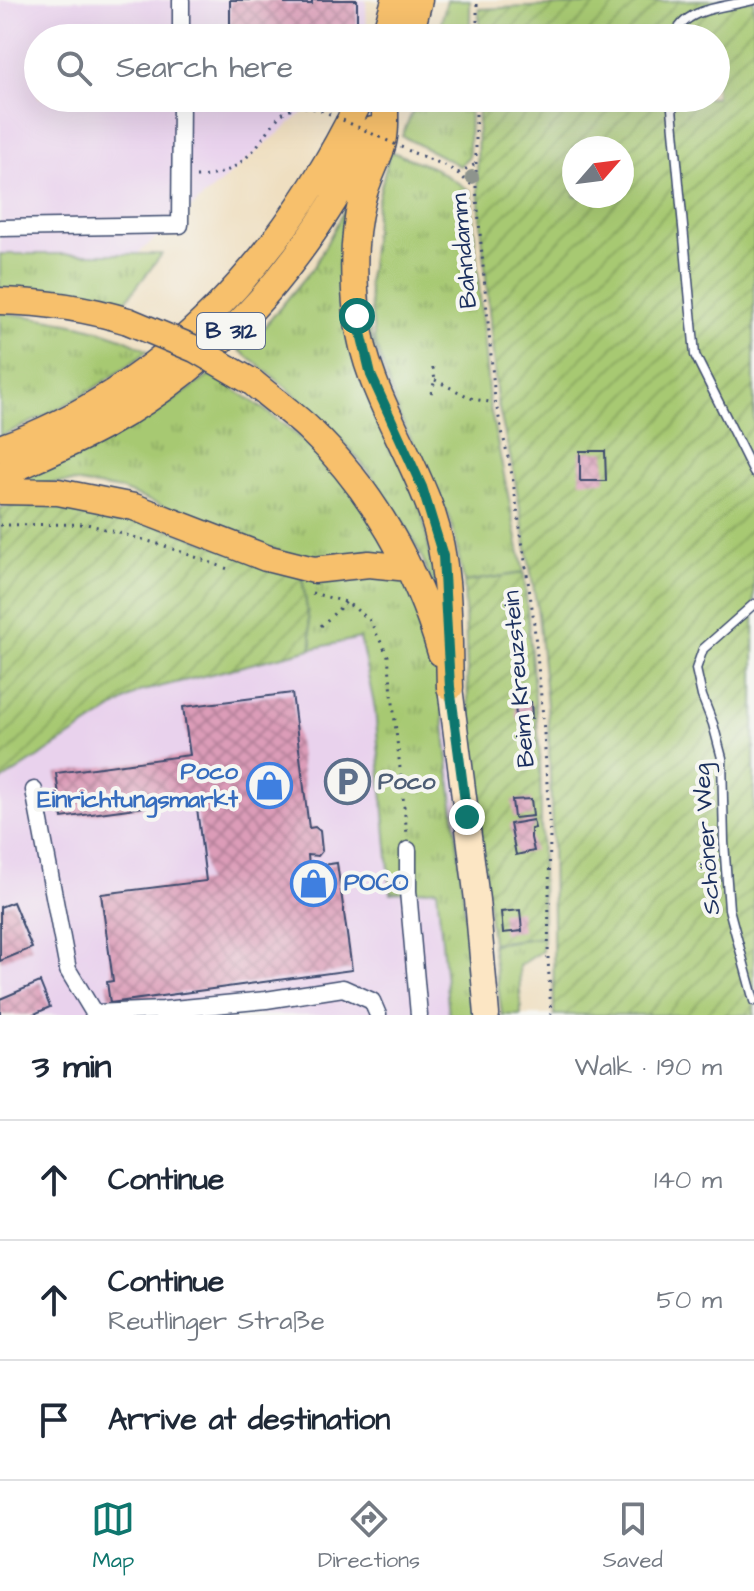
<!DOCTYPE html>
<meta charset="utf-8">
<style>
:root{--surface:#fff;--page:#f2f2f3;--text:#1f2937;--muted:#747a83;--line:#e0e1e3;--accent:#0f766e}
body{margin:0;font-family:"Architects Daughter",sans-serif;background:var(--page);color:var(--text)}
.compass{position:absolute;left:562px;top:136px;width:72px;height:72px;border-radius:50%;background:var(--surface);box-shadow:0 8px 32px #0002;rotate:62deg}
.stop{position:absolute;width:24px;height:24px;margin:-18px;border:6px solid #0f766e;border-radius:50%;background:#fff}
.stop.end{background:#0f766e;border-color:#fff;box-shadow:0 2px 8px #0008}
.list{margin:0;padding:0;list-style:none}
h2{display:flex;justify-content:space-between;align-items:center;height:104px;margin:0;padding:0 32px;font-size:34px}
h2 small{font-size:26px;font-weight:400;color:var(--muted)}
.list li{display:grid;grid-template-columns:52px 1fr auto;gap:24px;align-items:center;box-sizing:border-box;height:120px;padding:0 32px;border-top:2px solid var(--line)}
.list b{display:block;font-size:30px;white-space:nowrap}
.list p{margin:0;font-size:26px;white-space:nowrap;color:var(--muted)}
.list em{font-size:26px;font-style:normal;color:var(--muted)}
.icon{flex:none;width:44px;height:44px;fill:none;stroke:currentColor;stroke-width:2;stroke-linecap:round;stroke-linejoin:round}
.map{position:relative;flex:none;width:754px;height:1015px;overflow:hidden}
.search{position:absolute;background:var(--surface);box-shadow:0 8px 32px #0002;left:24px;right:24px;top:24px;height:88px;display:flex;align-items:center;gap:20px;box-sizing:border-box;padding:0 28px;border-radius:44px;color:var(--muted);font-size:30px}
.sheet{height:464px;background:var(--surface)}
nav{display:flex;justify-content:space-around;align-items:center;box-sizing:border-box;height:112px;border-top:2px solid var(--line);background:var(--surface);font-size:22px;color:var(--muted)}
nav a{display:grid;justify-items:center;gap:4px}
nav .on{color:var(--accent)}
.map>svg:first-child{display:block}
</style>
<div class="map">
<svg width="754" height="1015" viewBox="0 0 754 1015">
<defs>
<pattern id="grass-tufts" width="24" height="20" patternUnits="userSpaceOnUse" patternTransform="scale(2)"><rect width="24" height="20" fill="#a7c972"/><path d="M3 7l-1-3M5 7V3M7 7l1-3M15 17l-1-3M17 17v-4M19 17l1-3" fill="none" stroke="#87a461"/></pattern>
<pattern id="garden-furrows" width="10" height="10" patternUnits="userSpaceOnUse" patternTransform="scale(2)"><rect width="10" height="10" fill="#a7c972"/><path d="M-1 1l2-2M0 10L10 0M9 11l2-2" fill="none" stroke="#87a461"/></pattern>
<pattern id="building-cross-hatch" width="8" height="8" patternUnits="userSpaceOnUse" patternTransform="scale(2)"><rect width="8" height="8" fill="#dc9cb8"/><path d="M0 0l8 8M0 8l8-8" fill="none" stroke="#b28099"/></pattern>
</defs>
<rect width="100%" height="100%" fill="#f6f6f2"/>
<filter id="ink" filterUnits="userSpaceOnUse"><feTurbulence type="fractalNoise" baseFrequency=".0125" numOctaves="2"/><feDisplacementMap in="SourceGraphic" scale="16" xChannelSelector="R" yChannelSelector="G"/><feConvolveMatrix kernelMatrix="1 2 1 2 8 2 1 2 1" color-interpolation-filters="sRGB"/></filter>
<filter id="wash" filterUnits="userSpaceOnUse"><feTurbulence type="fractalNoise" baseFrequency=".006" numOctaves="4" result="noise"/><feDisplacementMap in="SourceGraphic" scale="32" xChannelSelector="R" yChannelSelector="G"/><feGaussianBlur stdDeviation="1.8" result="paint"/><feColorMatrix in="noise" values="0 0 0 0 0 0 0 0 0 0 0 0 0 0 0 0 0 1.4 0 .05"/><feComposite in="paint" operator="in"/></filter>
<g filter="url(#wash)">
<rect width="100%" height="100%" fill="#efdfc1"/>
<path fill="#e9d2ed" d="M0,0H366L367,38H38V98H320L136,255L0,254Z
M359,637L446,688L482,1015H0V782L139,692Z"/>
<path fill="url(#grass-tufts)" stroke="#617c68" stroke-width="2" d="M447,0H470V38H437Z
M418,98H470L469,156L460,166L402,136Z
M390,151L434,168L471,191L489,402L524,573L464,582L451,520L399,415L375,342L368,284L377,203Z
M348,203L344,244L420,502L443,622C435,599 430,573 419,551C378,468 313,405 239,350L260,332L314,267Z
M0,254H162L125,302L0,291Z
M0,312C49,320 106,325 148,351C100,387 56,413 0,436Z
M211,375C262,405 311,442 349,488C365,509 379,533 393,555L319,560L285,554L122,490L73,482L21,484L20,480L137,425Z
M371,573L389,574L405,584L412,596L438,672L464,901L473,1015H449L437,889L391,893L375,709L360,638L311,649L312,642L302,577L336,581Z
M543,937L542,951L519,966L521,1015H502L492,944Z"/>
<path fill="url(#garden-furrows)" stroke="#617c68" stroke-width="2" fill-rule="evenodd" d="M695,0H754V1015H554L552,834L548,716L538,614L514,474L497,400L477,179L478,98H716V38H479V9ZM574,148H622V196H574Z
M43,500L114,509L302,577L312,643L311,649L139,692L0,782V508Z
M524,573L540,757L543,937L492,943L468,699L464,582Z"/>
<g id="blocks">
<path fill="url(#building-cross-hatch)" d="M230,0H285V4H312V0H357V35L230,38Z
M580,451H605L606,481H580Z
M292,693L309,828L315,827L320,831L322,851L318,856L308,855L309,867L337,863L352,970L110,1003L107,982L113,981L101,894L206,881L196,800L62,818L56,773L190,755L183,707Z
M515,702H531L532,718H516Z
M531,799L533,816L514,818L512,800Z
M533,820L535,828L531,829V838L534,851L516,855L510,824Z
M13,902L32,948L0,961V907Z
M520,910L522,931L503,933L501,912Z
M40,982L50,1007L32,1015H0V999Z"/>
</g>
</g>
<g filter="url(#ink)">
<use href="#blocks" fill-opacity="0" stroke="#3b496d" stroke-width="2"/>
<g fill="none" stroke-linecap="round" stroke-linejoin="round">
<defs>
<path id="lane" d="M675,38C681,7 728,7 754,0
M671,98L695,355L754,473
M754,604L703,649L696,669L702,696L713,724L722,758L724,842L729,909L754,1001"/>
<path id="street" d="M181,0V38
M0,228L180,225L181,98
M34,790L68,970L94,1013L163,1010L266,1000L343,988L372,1001L378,1015
M408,850V891L419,1015"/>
<path id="secondary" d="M450,687L477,900L487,1015"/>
<path id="primary" d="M384,38L395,0
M409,38L419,0
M385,107C385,120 386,136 381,149C375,166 366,182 362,200C352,237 353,277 357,315C365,387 408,445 432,513C451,569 448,629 450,687
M0,301C44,302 86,308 128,321
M252,382C271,398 291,412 309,429C372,489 417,569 441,653
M0,448C168,388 285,255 361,98
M0,475C35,459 72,444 106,425C226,359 313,251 373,130
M0,491L58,492L134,507L266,558L314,570L369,564L409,568"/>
</defs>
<use href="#lane" stroke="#3b496d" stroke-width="11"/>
<use href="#street" stroke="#3b496d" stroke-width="19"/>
<use href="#secondary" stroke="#3b496d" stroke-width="27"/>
<use href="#primary" stroke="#3b496d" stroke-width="29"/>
<path stroke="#3b496d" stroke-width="3" stroke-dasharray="2 6" stroke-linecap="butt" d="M477,38V0
M476,98V188L495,400L512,475L533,614L543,717L550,834L548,958L551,1015
M414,153L447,166L476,188
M458,173L476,164
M196,177C231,176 248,160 268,131C276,120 281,111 296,107C303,105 313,109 321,110
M435,380L473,399L495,403
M431,393L435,380L432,363
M0,525L87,524L162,545L228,569
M312,593L346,602L369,619L388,656L407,834
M321,626L346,602"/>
<use href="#lane" stroke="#fff" stroke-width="8"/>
<use href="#street" stroke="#fff" stroke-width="16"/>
<use href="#secondary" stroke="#fce6c4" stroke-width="24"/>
<use href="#primary" stroke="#f7c06c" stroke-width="26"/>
<defs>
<path id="primary-bridge" d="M128,321L195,349L252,382"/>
</defs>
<use href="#primary-bridge" stroke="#3b496d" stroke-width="29" stroke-linecap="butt"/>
<path stroke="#3b496d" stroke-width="3" stroke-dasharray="2 6" stroke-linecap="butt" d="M321,110L414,153"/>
<use href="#primary-bridge" stroke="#f7c06c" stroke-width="26"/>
</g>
<circle fill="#8e948d" cx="472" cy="177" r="7"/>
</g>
<g fill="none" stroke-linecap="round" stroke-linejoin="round" filter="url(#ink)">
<path stroke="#0f766e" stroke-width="10" d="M357,316L371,375L422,487L443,556L450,687L467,817"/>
</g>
<defs>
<symbol id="parking-ring" viewBox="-11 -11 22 22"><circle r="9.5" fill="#f6f6f2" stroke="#5c6f8a" stroke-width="1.5"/><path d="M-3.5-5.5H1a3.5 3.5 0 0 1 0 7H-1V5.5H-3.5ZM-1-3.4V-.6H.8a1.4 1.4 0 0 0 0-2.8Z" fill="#5c6f8a"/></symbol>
<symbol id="shop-ring" viewBox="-11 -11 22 22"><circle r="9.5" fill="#f6f6f2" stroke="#3f7fe0" stroke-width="1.5"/><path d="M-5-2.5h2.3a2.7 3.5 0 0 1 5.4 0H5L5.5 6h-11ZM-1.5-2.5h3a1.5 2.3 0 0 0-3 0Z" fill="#3f7fe0"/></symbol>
</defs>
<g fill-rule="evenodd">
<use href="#parking-ring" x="322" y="756" width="51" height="51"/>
<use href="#shop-ring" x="244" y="760" width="51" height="51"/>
<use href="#shop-ring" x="288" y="858" width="51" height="51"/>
</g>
<g text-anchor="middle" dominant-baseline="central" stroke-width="8" stroke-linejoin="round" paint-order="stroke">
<rect fill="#f6f6f2" stroke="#5d6b8a" stroke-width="2" x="197" y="313" width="68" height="36" rx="6"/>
<g font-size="22" font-weight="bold" fill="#1b2f5e">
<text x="231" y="331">B 312</text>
</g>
<g font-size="24" fill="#1b2f5e" stroke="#f6f6f2">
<text transform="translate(464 251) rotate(-95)">Bahndamm</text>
<text transform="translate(519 679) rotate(-95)">Beim Kreuzstein</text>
<text transform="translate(707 839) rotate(-94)">Schöner Weg</text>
</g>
<g font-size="24" font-weight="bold" fill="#366cbe" stroke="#f6f6f2" text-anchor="end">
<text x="238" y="772">Poco<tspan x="238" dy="28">Einrichtungsmarkt</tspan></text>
<text x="344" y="883" text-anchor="start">POCO</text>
</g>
<g font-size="24" font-weight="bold" fill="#4e5e75" stroke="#f6f6f2" text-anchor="start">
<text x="378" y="782">Poco</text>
</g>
</g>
</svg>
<svg class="compass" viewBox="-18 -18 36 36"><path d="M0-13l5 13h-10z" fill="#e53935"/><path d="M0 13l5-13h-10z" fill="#747a83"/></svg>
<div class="stop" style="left:357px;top:316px"></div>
<div class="stop end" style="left:467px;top:817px"></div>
<div class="search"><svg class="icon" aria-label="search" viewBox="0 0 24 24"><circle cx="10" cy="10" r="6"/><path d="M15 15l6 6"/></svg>Search here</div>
</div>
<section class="sheet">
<h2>3 min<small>Walk · 190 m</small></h2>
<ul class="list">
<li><svg class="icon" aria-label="ahead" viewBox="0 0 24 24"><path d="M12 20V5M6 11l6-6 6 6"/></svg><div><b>Continue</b></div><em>140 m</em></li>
<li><svg class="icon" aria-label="ahead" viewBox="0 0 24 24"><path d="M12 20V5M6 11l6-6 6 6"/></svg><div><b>Continue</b><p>Reutlinger Straße</p></div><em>50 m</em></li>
<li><svg class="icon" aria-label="arrive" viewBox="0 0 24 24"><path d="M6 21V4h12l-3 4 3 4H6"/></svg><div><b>Arrive at destination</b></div></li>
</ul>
</section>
<nav>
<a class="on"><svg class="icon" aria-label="map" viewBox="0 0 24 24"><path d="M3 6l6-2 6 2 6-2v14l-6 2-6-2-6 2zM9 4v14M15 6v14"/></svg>Map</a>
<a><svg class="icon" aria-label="directions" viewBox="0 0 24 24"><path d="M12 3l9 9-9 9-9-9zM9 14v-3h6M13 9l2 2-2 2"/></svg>Directions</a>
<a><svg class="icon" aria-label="saved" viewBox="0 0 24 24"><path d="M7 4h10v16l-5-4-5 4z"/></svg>Saved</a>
</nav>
